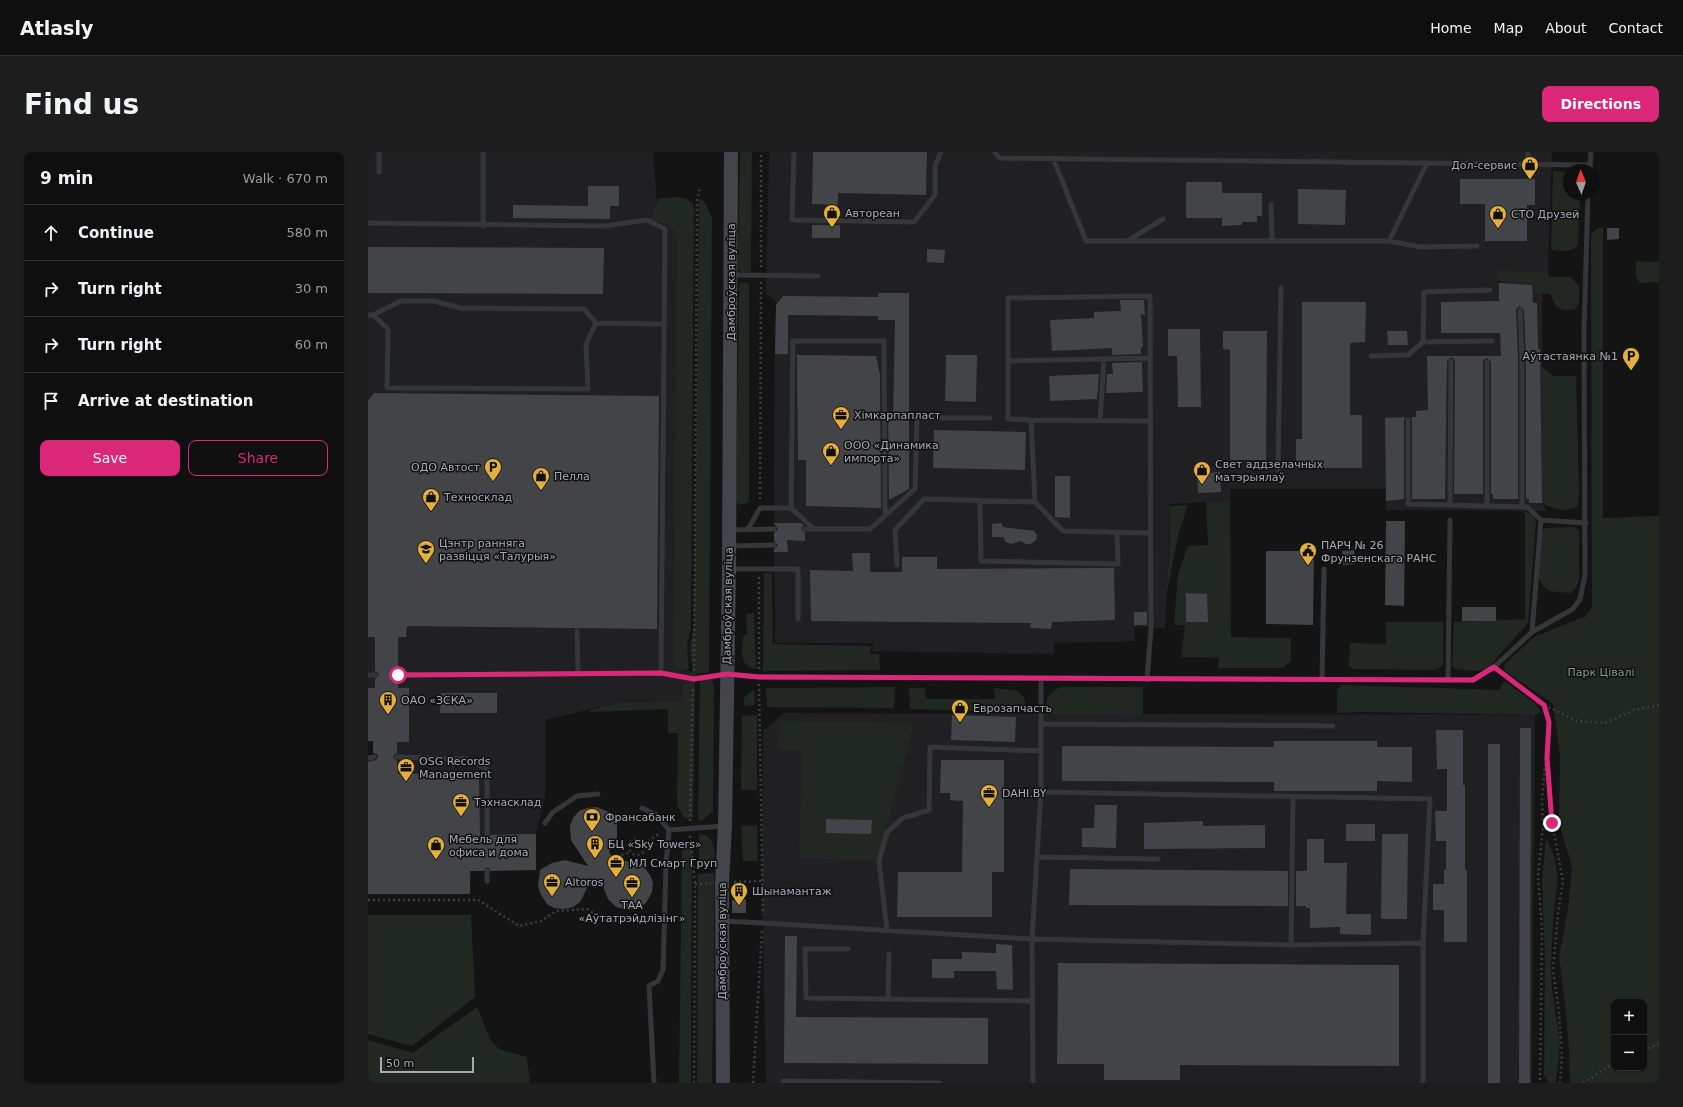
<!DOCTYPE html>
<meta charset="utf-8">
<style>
:root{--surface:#0f0f10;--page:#1d1d1e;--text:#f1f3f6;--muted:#9b9c9f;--line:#2f2f30;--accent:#db2777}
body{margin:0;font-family:"DejaVu Sans",sans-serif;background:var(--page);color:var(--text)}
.controls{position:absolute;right:12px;bottom:12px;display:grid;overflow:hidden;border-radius:8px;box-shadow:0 1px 3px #0004}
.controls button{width:36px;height:36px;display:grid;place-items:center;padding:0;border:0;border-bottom:1px solid var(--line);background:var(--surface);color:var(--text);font:20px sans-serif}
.compass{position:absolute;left:1195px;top:12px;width:36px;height:36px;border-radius:50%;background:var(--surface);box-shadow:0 1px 3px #0004;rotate:358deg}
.scale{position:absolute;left:12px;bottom:10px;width:94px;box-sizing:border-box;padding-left:4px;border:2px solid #a7abb5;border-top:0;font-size:11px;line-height:14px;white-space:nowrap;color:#a7abb5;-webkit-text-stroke:3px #0f0f10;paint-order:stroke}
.stop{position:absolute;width:12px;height:12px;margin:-9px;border:3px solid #db2777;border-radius:50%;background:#fff}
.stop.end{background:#db2777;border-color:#fff;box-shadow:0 1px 4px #0008}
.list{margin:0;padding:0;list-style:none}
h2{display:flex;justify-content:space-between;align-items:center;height:52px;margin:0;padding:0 16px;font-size:17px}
h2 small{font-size:13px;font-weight:400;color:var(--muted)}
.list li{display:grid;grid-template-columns:26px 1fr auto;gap:12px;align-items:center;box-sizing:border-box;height:56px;padding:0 16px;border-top:1px solid var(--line)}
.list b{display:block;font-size:15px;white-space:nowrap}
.list em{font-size:13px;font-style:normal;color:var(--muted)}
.actions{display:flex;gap:8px;padding:12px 16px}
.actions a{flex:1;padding:9px 0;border:1px solid var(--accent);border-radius:8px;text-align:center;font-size:14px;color:var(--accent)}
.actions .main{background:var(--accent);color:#fff}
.icon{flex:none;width:22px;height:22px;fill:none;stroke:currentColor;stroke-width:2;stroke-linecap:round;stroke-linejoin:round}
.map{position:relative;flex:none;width:1291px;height:931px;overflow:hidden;border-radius:8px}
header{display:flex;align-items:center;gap:24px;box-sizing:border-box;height:56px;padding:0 20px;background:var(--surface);border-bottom:1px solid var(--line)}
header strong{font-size:19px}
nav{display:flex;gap:22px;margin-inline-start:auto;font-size:14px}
.intro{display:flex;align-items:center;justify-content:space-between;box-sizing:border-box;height:96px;padding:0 24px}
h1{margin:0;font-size:28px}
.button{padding:10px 18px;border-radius:8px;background:var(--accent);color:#fff;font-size:14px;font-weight:700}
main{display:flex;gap:24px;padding:0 24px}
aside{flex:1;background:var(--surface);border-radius:8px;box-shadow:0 1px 3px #0004}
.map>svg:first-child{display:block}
</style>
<header>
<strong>Atlasly</strong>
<nav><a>Home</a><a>Map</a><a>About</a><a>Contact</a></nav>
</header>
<div class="intro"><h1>Find us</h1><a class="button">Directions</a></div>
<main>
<aside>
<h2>9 min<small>Walk · 670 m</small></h2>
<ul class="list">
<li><svg class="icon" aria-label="ahead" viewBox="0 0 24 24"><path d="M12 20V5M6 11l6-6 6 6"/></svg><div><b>Continue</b></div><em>580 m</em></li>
<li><svg class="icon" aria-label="right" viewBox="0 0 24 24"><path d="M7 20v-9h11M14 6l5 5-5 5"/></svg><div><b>Turn right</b></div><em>30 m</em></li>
<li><svg class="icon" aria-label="right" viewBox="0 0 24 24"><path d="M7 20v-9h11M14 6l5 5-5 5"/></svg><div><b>Turn right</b></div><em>60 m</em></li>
<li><svg class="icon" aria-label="arrive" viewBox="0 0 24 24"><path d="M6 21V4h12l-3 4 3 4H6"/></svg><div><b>Arrive at destination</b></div></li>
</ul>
<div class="actions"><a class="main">Save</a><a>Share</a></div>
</aside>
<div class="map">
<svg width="1291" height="931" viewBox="0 0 1291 931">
<rect width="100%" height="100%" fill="#141415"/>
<path fill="#202022" d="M0,0H285L289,51L325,50L323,330L317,519H321V533L315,549L252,550L177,568V645L168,682V718L103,719L102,742L0,741V608L5,607L6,590L0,589Z
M401,0H1184L1180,119L1130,118V130H1174V351L1179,359L1018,358V337H863L862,349L802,352L801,393L797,476L767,475V489L686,491V502L504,499L505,491H407L406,357L407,202L408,153L410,151L398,142Z
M416,561L1167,563L1164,931H398L394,729L395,579Z"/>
<path fill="#202821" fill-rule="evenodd" d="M372,0H384L383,120H373L370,116Z
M1185,19L1201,20V42H1212L1210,93C1203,101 1193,99 1183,98Z
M294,46C308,46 321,41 326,57L323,476L319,493L321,518H311L306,514L309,85C303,72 295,70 282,68L291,47Z
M331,47L336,49L344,66L341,514V519L338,521H331L327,525L325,666H316L309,653L310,581H300V557L222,560V558L252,550L315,549V533H321V519L325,520L322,498L326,472Z
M1235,75V366L1291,364V931H1202L1201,897L1197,851L1191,805L1200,757L1204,716L1191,670L1192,603L1185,552L1137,519L1136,513L1166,485L1218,464L1224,455L1223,83L1228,77ZM1246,850H1276V916H1246Z
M1268,109L1291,110V130L1272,131L1268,125Z
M1130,118L1180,119L1181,125H1203L1211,134V151L1207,157C1191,160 1188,156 1182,142L1168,141L1164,131L1130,129Z
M372,130L381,131V350L372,353L368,350L371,134Z
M1173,214L1186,224H1208L1211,339L1210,354C1197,361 1187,358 1174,351Z
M862,349L863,485L923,486V509L915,516H850L851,506L813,505L817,473H806L810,422L820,394L840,393L838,350Z
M820,353L810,384L798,444L802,392V354Z
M1152,357L1166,364L1168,370L1160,471L1119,517L1107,519L1087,517L1084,514L1086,470L1157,467V362Z
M1206,375L1211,379V429L1207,437L1203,441L1191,440L1181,439L1175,434L1171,428V415L1174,381L1177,376Z
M396,421H404L405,492L503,494L502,502H511L512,518L395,519Z
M386,461L388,517C370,513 374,500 375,485L379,481L378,462Z
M1018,470H1075V513L1067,518L986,517L981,514L982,491L1018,492Z
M332,522C341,522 345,528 346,536L345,659L335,668L330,669Z
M1136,529L1168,552L1173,560L1167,563L995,560L969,561V538L973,533L1131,538Z
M527,535L526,556L399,555L398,536Z
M694,535H775V563L678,562C677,548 680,539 694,535Z
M541,536H557L558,547H627L626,536L650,539L656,546L660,560L542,557Z
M386,537L387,553L376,554V546Z
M389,563V638H373L374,564Z
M412,569L546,571L510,709L431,706L434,599L411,597Z
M389,673L390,709H375L373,674Z
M331,682C350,683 346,701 346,715H331Z
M1178,686L1186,704L1190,726L1185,768L1183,817L1184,837L1192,892L1188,931H1181L1176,923L1177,807L1174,730Z
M324,687L323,931H311L314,699L318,690Z
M346,721V822L344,931H329L330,722Z
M0,763H103L107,845L44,894L0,882Z
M109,855L122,887L131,897L159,905L162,931H0V888L45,901Z"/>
<path fill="#434448" d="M445,0H559L558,43L470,41V53L444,52Z
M1092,27H1167V53H1159V89H1117V52H1092Z
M818,30H854V41H894V64H889V70H874V73L854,74V66H818Z
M220,34H251V54H242V67L145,66V53L220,54Z
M930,37L978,38L977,73L930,72Z
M444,73H472V86H444Z
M1239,76H1251V87L1239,88Z
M0,95L236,96L235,142L0,141Z
M559,97L577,98L576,111L559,110Z
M1131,131L1164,133L1165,151H1169L1170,197H1172L1174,351H1161V347H1158V206L1156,158L1152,154L1150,155L1148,158L1150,206V347H1125V342H1123V210L1119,206L1117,207L1115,210V342H1086L1087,209L1085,206L1083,205L1079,209L1077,347H1044V268L1043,265H1048V259L1060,258L1059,204H1133L1132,181H1073V150L1131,149Z
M510,141H541V337L521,348L520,257L523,269H525L527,168H510V164L420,163V202H407L408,153L415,144L510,145Z
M752,148H776L777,163L773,162L775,195H773V202L744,203V196L684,199L682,168L726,166V160L753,159Z
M934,150H998L997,190L982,191V263H994V316H928V287H934Z
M800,177H832L833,255H810L809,204H800Z
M855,179H899L898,308H862V198L855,197Z
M1019,179H1039L1040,193H1020Z
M429,203L508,204L512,223L513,356L438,354V308H430Z
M578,203H609L608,250L577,249Z
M774,210L775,240L738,241L739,222H745L744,211Z
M731,222L729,247L682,249L681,224Z
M6,241L291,244L289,477L39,474L38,485H30V519L27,521L26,523L30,527V536H41V590H29V601L26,603L25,605L29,609L30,622L111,620L112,683H115L117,686L119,687L123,683L168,682V718L123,719L121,716L119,715L115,719H102V742H0V610L8,608L10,605L9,602L5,601V589H0V536H7V527L11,523L10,521L7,519V485H0V249Z
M1037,265L1036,268V347L1018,349L1017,266Z
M566,278L658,280L657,318L565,316Z
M852,320L853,340L830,341L829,322Z
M687,324H702V366L687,365Z
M1018,369H1037L1036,454L1017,453Z
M406,371H433L436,373L433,377L437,381V389L419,388L420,400H406V397L410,393L406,389V381L410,377Z
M634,371V375L666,379L669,383L668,388L663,392H658L653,389L643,392L638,390L635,385H624V372Z
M986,398L987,412L975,413L974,399Z
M898,399H946L945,473L898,472Z
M484,401H502V420H534V405H569V417L746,416L747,468L684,470L683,477L662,476L663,471L443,469L442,418L485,419Z
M818,441L839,442L840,470H818Z
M1094,455H1128V469H1094Z
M766,460H779V473H766Z
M73,541H129V561H72Z
M584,563L648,565L647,590L583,588Z
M1152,576H1163L1162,931H1151Z
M1068,578H1095V633H1097V718H1099V790H1076V758H1065V732H1076V718H1078V689H1068L1067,659H1079V617H1069Z
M906,589H1009V595H1044V630L1009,629V639H906V630L694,629V594L906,595Z
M1120,592H1132V931H1120Z
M573,608H636V720H624V765H529L530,720H594L595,649L582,648V641H572Z
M727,653H749L748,696L714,695V676H726Z
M228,655L241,660L249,672V686L241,700L248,711L258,709L268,710L276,715L282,723L285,731L284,740L278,751L271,756L261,758L248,755L240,747L235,734H220L212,750L205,755L195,757L186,756L179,752L172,741L170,733L172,718L184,711L197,708L220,714L203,688L202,674L205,666L211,659L219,656Z
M458,667L504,668L503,682L458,681Z
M835,669V674L897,673V696L776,697V671Z
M978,672H1007V689H978Z
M1014,682H1040L1039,767H1013Z
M939,687H956V711H979L978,762H1003V783L972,782V775L942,776V756H938V754H928V719H939Z
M702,717L920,719V754L701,753Z
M378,747V761H364V748Z
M417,784H429L428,865L620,866V912L416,911Z
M628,792L644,793L645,838L629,837L628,819H586V826H564V807H594V800L628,801Z
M690,811L1031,813V914L812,913V928H736V912H689Z"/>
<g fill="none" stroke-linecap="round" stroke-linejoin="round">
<path stroke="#3b3d41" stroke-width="2.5" stroke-dasharray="2 3" stroke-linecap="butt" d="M393,115V0
M392,347L393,130
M391,517V424
M326,519L329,48L332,36
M1132,519L1176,553L1181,570L1174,647L1175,675L1170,724L1174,778L1172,931
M391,532L395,763
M1176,553L1209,569L1237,571L1266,558L1291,553
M1179,612L1184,671L1195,729L1190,761L1185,817L1191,861L1194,903L1192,931
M322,669L325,534
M322,684L327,732L326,931
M261 695a8 8 0 1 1 16 0a8 8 0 1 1-16 0Z
M276,692L292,681
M244,706L263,700
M366,730L394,729
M327,732L343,731
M0,748H110L151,774L173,769L188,759L219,757L239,770L288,766
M1276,899L1291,891
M385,931L394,778
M1215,931L1246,911"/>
<path stroke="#35363a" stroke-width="5" d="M426,0L424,68L546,70L567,43V14L573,0
M627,0L631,6L1222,13
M685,6L718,89H1021L1059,11
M1160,12V0
M1222,18L1223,0
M11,20V0
M903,52L904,89
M0,71L236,74L279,68L297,77L293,521
M115,74V0
M761,88L795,67
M1021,89L1052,95L1109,94
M364,123L450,124
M1152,158L1154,206V355
M0,163H5L33,149H66L92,156L216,157L228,171L293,172
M5,163L20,177L19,236L220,237L218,192L228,171
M1055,190L1124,189
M1003,204L1040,203L1055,190L1056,140L1122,138
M640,209L781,206
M1119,210V354
M663,268L667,350L695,379L782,381
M732,268L736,208
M1040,268V352L1159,355L1173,368
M910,318L913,136
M612,349L613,409L750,412L749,380
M1082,353L1083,209
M423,356L425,189H516L517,364
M380,377L392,356H423L446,377
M437,377H502L547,337L549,266H622
M363,378L406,377
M362,394L406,393
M529,413L527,378L556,347L667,350
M362,417H430V467
M209,479L210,521
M1164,480L1173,368L1218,371
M0,523H7
M30,523L293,521L326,527L359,522L391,525L1105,528L1126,515L1164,480L1205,457L1212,447L1217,423L1216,178L1220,42
M779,528L783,476L782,144L640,146V267L663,268L781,269
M954,528L956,417
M1080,528L1082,368
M673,572L965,574
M29,605L98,607L119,617V683
M0,606L6,605
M673,640L1062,647L1055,791V931
M274,656L289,663L301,678L298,712L295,818L290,829L281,834L286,931
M177,671L185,660L209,644L230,642
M301,678L356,674
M669,705L790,707
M119,719V729
M354,769L395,771L664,787L673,640V527
M519,778L511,709L519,680L535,666L561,658L562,595L673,599
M923,793L925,645
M480,797H437L438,846L664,849
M520,847L521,802
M415,929L572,931
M665,931L664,787L923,793L1055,791"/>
<path stroke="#43454a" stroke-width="14" d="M355,931L354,731L357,673L361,417L363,0"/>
</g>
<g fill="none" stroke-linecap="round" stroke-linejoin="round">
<path stroke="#db2777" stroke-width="5" d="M30,523L293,521L326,527L359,522L391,525L1105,528L1126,515L1176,553L1181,570L1179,606L1184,671"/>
</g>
<defs>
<symbol id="shop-pin" viewBox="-11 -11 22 30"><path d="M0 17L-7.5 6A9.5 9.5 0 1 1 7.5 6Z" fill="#e3af3f" stroke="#0f0f10"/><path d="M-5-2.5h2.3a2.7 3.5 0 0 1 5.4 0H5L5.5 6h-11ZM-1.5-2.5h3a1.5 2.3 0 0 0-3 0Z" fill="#111"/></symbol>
<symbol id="parking-pin" viewBox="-11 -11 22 30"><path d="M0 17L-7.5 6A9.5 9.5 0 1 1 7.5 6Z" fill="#e3af3f" stroke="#0f0f10"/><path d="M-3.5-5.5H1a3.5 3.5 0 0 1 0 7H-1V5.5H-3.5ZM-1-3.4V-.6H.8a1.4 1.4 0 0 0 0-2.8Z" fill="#111"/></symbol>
<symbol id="office-pin" viewBox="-11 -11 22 30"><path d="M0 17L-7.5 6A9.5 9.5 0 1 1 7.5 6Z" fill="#e3af3f" stroke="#0f0f10"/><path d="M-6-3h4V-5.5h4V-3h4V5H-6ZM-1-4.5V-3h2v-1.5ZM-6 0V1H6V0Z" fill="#111"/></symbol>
<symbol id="school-pin" viewBox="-11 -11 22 30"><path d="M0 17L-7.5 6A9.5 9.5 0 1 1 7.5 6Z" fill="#e3af3f" stroke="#0f0f10"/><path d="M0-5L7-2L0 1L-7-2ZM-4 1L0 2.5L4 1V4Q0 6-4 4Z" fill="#111"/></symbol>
<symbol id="civic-pin" viewBox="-11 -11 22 30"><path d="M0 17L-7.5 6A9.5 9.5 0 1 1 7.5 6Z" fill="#e3af3f" stroke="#0f0f10"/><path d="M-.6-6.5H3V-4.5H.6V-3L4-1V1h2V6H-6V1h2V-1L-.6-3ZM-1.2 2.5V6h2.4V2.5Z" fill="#111"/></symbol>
<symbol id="building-pin" viewBox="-11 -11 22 30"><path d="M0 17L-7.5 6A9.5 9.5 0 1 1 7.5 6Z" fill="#e3af3f" stroke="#0f0f10"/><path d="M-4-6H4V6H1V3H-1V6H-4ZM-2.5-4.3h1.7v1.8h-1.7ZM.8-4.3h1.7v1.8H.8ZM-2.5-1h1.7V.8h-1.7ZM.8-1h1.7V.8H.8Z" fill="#111"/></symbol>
<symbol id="bank-pin" viewBox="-11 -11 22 30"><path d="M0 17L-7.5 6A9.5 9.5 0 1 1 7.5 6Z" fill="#e3af3f" stroke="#0f0f10"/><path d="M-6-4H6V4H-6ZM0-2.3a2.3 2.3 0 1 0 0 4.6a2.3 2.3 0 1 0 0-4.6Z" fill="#111"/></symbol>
</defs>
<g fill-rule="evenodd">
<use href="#shop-pin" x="1152" y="3" width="20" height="27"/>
<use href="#shop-pin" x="454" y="51" width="20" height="27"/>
<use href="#shop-pin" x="1120" y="52" width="20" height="27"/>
<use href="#parking-pin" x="1253" y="194" width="20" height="27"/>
<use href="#office-pin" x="463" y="253" width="20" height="27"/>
<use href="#shop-pin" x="453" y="289" width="20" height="27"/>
<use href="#parking-pin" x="115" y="305" width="20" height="27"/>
<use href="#shop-pin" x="824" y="308" width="20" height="27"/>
<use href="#shop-pin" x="163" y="314" width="20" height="27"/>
<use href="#shop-pin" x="53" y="335" width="20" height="27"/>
<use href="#school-pin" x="48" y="387" width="20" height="27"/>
<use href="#civic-pin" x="930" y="389" width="20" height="27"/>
<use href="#building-pin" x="10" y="538" width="20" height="27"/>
<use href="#shop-pin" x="582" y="546" width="20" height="27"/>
<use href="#office-pin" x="28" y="605" width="20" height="27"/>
<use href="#office-pin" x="611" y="631" width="20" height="27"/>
<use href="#office-pin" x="83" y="640" width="20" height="27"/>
<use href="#bank-pin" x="214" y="655" width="20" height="27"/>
<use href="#building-pin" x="217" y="682" width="20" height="27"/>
<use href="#shop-pin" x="58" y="683" width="20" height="27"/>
<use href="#office-pin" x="238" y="701" width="20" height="27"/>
<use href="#office-pin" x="174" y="720" width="20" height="27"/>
<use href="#office-pin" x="254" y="721" width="20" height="27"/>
<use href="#building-pin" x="361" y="729" width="20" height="27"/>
</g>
<g text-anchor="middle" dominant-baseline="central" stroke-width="3" stroke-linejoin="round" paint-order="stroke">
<g font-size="11" fill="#a7abb5" stroke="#0f0f10" text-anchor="start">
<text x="1149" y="13" text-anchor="end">Дол-сервис</text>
<text x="477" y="61">Автореан</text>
<text x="1143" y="62">СТО Друзей</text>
<text x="1250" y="204" text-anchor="end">Аўтастаянка №1</text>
<text x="486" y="263">Хімкарпапласт</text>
<text x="476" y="293">ООО «Динамика<tspan x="476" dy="13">импорта»</tspan></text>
<text x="847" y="312">Свет аддзелачных<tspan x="847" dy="13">матэрыялаў</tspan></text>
<text x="112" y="315" text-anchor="end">ОДО Автост</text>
<text x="186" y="324">Пелла</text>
<text x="76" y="345">Техносклад</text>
<text x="71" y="391">Цэнтр ранняга<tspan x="71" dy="13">развіцця «Талурыя»</tspan></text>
<text x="953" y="393">ПАРЧ № 26<tspan x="953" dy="13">Фрунзенскага РАНС</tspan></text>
<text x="33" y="548">ОАО «ЗСКА»</text>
<text x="605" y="556">Еврозапчасть</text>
<text x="51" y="609">OSG Records<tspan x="51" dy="13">Management</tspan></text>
<text x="634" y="641">DAHI.BY</text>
<text x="106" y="650">Тэхнасклад</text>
<text x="237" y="665">Франсабанк</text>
<text x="81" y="687">Мебель для<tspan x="81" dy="13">офиса и дома</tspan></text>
<text x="240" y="692">БЦ «Sky Towers»</text>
<text x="261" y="711">МЛ Смарт Груп</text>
<text x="197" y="730">Altoros</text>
<text x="384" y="739">Шынамантаж</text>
<text x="264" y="753" text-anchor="middle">ТАА<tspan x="264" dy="13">«Аўтатрэйдлізінг»</tspan></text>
</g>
<g font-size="11" fill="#a7abb5" stroke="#0f0f10">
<text transform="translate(363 130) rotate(-90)">Дамброўская вуліца</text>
<text transform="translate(360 454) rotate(-89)">Дамброўская вуліца</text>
<text transform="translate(354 789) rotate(-90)">Дамброўская вуліца</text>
</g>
<g font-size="11" fill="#7f9e82" stroke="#0f0f10">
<text x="1233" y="520">Парк Цівалі</text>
</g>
</g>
</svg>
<div class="controls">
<button>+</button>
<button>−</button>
</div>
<svg class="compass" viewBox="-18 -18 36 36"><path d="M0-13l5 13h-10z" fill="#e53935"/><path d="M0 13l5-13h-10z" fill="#9b9c9f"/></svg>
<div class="scale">50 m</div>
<div class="stop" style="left:30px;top:523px"></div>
<div class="stop end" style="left:1184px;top:671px"></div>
</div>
</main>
